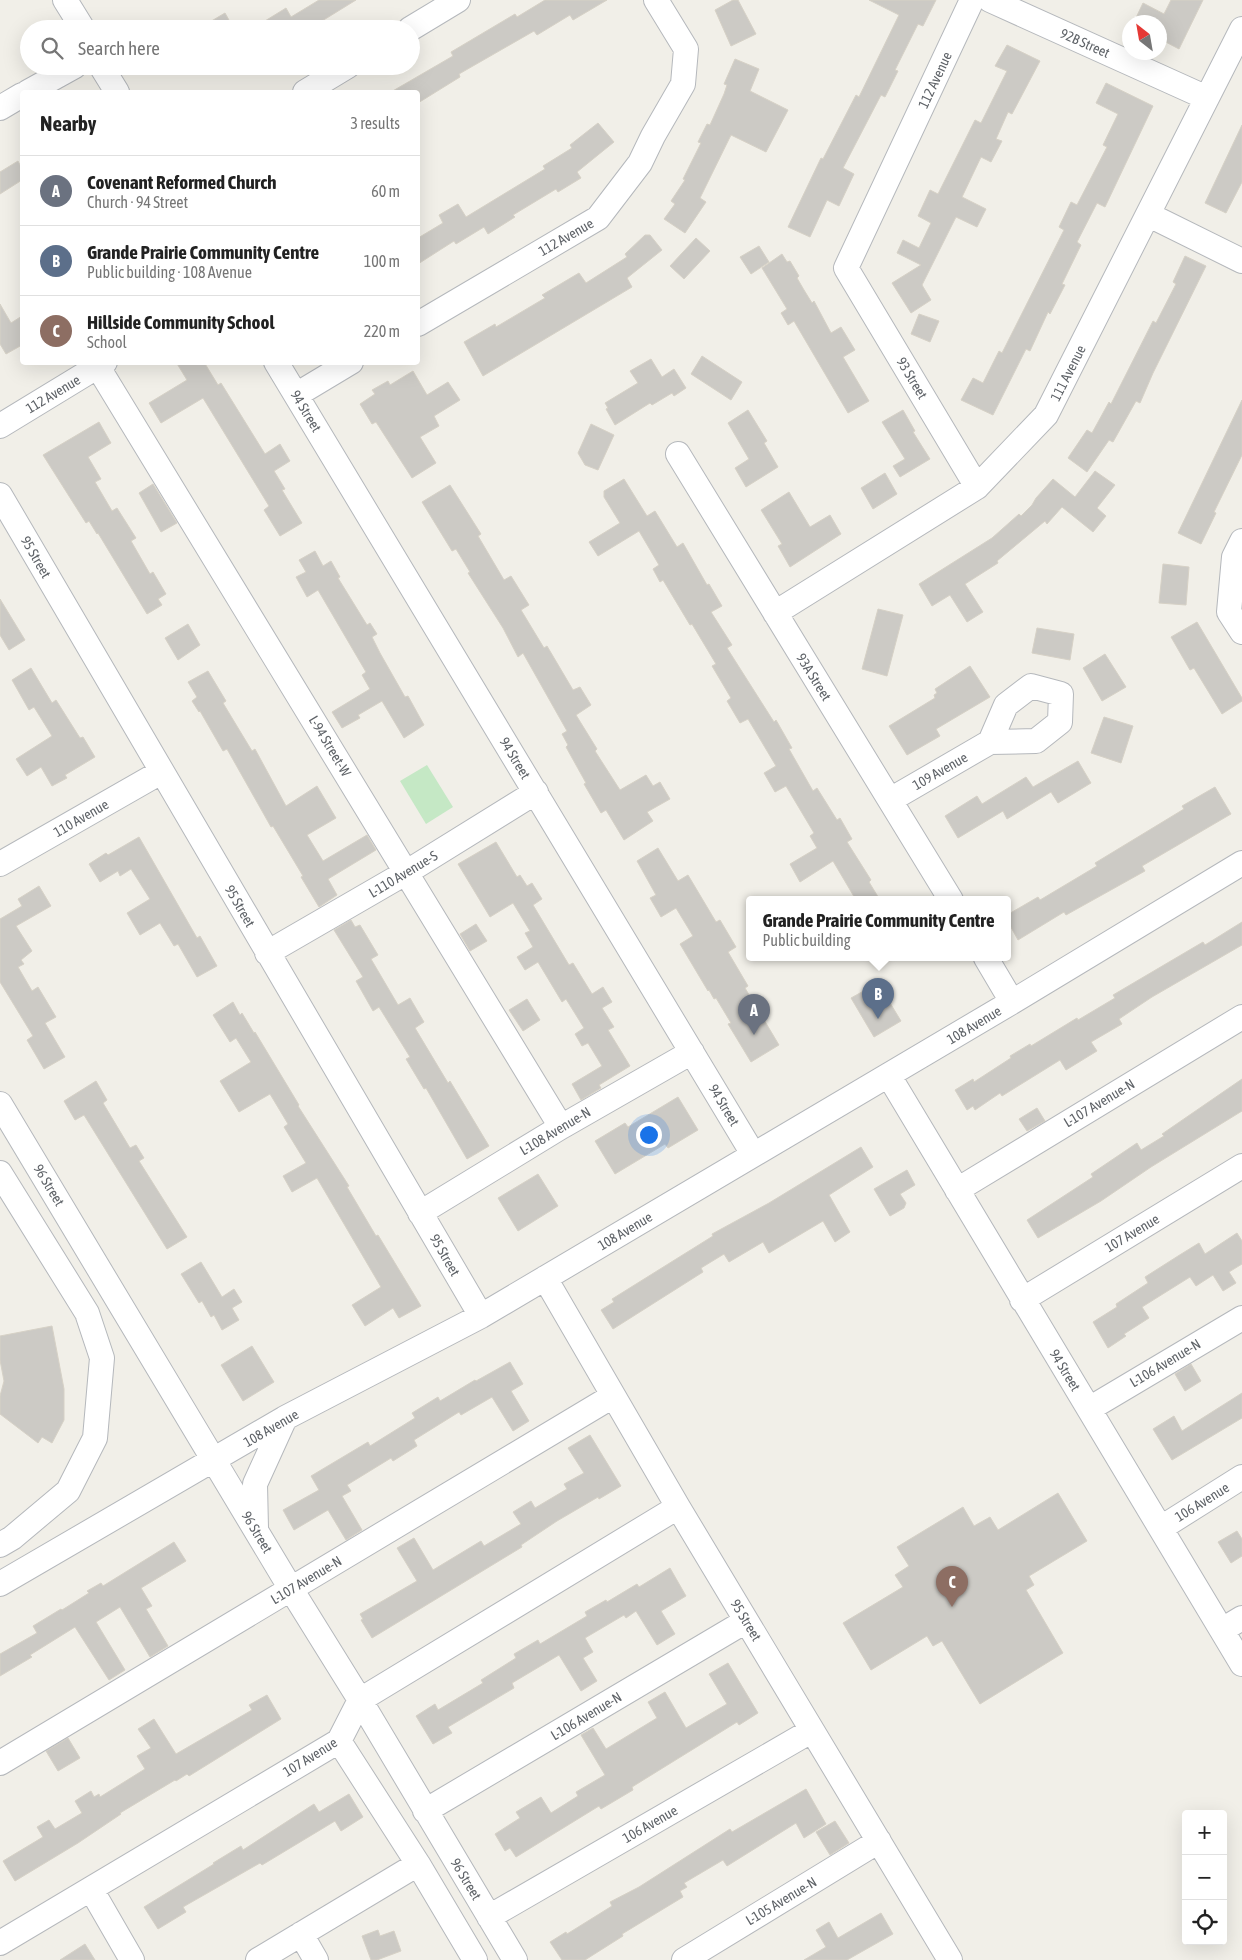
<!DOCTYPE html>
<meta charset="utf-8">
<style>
:root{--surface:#fff;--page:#f6f6f6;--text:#222;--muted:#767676;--line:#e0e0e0;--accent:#2563eb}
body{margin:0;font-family:"Asap Condensed",sans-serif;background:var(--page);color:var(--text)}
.controls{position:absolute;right:15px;bottom:15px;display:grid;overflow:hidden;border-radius:5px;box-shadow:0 5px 20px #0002}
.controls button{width:45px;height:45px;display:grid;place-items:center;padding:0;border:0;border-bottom:1px solid var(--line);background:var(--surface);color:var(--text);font:25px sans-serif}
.compass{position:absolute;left:1122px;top:15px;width:45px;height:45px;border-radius:50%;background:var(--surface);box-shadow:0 5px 20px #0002;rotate:329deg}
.you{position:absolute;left:648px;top:1134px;width:18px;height:18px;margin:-12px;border:4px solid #fff;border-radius:50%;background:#1a73e8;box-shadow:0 0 0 8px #1a73e833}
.badge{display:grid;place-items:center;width:32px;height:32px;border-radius:50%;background:var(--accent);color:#fff;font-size:16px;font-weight:700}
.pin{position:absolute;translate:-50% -41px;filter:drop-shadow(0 1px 2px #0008)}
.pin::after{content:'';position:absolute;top:26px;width:18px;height:15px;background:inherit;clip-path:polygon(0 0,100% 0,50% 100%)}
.popup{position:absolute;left:746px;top:896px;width:265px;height:65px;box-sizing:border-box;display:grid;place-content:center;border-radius:5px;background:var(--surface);filter:drop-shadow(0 1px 4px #0005);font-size:16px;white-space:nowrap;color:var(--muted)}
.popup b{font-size:19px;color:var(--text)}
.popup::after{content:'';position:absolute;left:50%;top:100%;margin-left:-10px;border:10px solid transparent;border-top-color:var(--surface)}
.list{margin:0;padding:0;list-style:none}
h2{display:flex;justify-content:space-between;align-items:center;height:65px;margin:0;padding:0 20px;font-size:21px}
h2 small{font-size:16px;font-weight:400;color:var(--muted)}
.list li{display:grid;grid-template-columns:32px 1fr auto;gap:15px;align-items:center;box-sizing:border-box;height:70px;padding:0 20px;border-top:1px solid var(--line)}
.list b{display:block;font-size:19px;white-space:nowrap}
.list p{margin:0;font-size:16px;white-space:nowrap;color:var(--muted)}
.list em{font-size:16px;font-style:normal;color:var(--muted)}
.icon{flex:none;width:28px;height:28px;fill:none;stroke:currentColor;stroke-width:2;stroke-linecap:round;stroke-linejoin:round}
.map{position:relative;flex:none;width:1242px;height:1960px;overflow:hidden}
.search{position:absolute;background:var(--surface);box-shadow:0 5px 20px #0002;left:20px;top:20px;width:400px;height:55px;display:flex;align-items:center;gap:12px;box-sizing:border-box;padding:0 18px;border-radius:28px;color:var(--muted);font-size:19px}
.panel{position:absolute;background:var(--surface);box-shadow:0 5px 20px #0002;left:20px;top:90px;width:400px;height:275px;border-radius:5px}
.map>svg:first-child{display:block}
</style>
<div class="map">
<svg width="1242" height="1960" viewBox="0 0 1242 1960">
<rect width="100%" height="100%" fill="#f1efe8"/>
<path fill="#c5e8c5" d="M427,765L453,807L426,824L400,781Z"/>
<path fill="#cccac5" stroke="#d6d1c6" d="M319,0H356L309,29H252L286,8L291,17Z
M545,0H607L573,20L570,15L537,35L534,31L459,74L460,77L418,103V92H391L453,56L451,52L515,14L517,17Z
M733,0H738L756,34L731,46L715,10Z
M869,0H936L923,26L918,24L895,70L898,71L885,97L881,95L843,168L854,174L839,206L827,200L810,237L788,227L821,158L823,159L856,95L859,97L899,15Z
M1171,0H1203L1179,49L1160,39V22H1134L1143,3L1164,14Z
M225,13L234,29H198Z
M1007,45L1040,61L1012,114L1008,112L996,139L1002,141L991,162L981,157L962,197L986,209L977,227L956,217L922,285L931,300L911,313L892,283L921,265L897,253L903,240L919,248L931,223L918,216L930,190L938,194L975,120L981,123L1007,71L995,66Z
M735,59L759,69L750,91L788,110L766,152L731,135L700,198L706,202L685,233L664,219L675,204L671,201L685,180L683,179L701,143L698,142L707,124L710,125L724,94L727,85L724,84Z
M1106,83L1153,106L1105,207L1097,203L1077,242L1081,245L1062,284L1065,285L1050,314L1048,312L1030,351L1026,349L993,415L961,400L973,378L983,383L999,351L1002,353L1064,230L1059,227L1071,202L1077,205L1107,147L1103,145L1118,114L1096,103Z
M598,123L614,142L577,172L581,178L558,192L556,189L513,215L515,217L488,234L484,227L456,244L454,241L418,264V238L443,223L439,215L458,204L466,217L545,169L543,166L572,148L570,145Z
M1242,125V182L1226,213L1205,203Z
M18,161L22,169V180L0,194V172Z
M645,235H650L662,250L627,278L632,287L483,376L464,342L495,324L496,327L545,298L542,295L579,273L586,283L627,257L625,254Z
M696,238L710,251L684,279L670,266Z
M759,246L769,262L751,274L740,257Z
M782,254L787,262L790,261L799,276L797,278L804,290L812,303L814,301L831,333L841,327L855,350L843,357L869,401L848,413L794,321L788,325L781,313L787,309L762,268Z
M1185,256L1206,266L1153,373L1140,403L1136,401L1113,442L1109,440L1087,472L1068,458L1087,430L1092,433L1109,402L1111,404L1153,321L1156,323L1176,284L1173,282Z
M0,304L11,323L22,316V345L6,354L0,344Z
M919,314L939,321L930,342L911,334Z
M702,356L742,382L731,400L691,374Z
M651,359L662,377L674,369L686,388L674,396L672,393L652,405L650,403L615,425L606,409L608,408L605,403L638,383L630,371Z
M176,362H204L218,385L221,383L265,454L280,444L290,461L274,471L285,489L282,490L302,523L280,536L264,510L269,506L203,398L161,423L149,403L187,380Z
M413,371L427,395L448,382L460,400L434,416L439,426L420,437L436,463L412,478L376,422L372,424L360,404L375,394L372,390L388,381L390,385Z
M1242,400V455L1214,512L1216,513L1201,544L1178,533Z
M748,410L767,441L764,443L778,467L746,487L735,468L749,459L728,423Z
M903,410L915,431L913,432L930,459L900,477L893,466L905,459L882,422Z
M99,422L111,443L88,457L101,479L95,482L112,511L117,508L136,538L131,541L150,574L153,572L166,594L158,599L162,605L147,614L98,533L97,534L89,521L86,523L43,455Z
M591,424L614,435L598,470L585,465L578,453Z
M1095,471L1115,485L1097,508L1106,516L1093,532L1062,507L1047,524L1045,521L997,561L998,563L965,584L983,612L967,622L950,595L932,606L919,584L992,538L1019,514L1021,516L1032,505L1036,498L1053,479L1075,497Z
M885,473L897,494L873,509L861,488Z
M624,479L647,516L655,511L677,547L683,543L707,585L709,584L722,606L711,612L732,645L727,648L774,722L776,720L792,748L789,749L813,791L817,788L837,820L840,818L852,839L847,842L871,880L869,882L880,900H856L833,861L800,882L790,864L817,848L810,836L814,833L786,786L775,792L764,773L776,766L748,719L740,723L727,701L731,698L712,666L716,664L692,624L690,625L663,580L660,582L653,569L659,565L639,531L598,556L589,542L620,523L604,497V491Z
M153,484L177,523L161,532L139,493Z
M450,485L481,534L478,536L504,580L511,576L529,605L521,610L544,648L547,646L573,690L580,687L591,705L576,715L597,749L595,751L620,790L646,775L653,786L660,782L670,799L647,812L653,821L624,840L606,810L601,813L584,784L586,783L566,747L568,745L562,734L567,731L523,653L518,657L503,628L468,573L470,572L456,549L452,551L422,502Z
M789,492L810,527L830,515L841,534L790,567L778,546L782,544L761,510Z
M315,551L323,566L331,561L340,577L338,578L367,625L370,623L377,634L372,637L380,653L405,697L408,696L424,725L404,738L382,701L358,715L360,718L342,728L332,712L370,689L362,675L366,672L318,590L307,597L296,577L306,572L299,560Z
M1163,564L1189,567L1186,605L1159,603Z
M0,599L25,640L9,650L0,635Z
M878,609L903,615L887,676L862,669Z
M1197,622L1242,698V701L1222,714L1194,668L1190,670L1171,637Z
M188,624L200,645L178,660L165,638Z
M1037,628L1074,634L1070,660L1032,653Z
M1105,654L1126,687L1102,701L1083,668Z
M970,666L990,697L936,729L940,736L907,755L889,726L935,698L934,695L937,693L935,689Z
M31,668L52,703L56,700L80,738L83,737L95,757L65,775L67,778L52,786L41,767L27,776L16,759L52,736L34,707L29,710L12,680Z
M208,671L226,701L223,703L252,751L255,749L286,806L317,786L336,818L307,835L323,861L367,835L376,850L328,879L337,895L319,907L301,877L303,876L273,826L271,827L227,749L223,751L200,711L199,712L192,701L197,697L188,682Z
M1104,717L1133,726L1121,763L1091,753Z
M1078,761L1091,783L1058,803L1051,792L1007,819L1003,811L958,838L945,816L977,796L982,804L1026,777L1033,787Z
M1215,787L1231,814L1142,866L1145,871L1066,915L1064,912L1018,940L1007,920V915L1038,897L1040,900L1097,866L1095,863L1184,809L1182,806Z
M139,837L197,938L200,936L217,966L197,977L178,944L174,946L160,923L140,935L127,913L150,899L131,869L120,876L118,871L100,882L89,864L106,853L108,855Z
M496,842L517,877L520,875L527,886L532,883L542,899L533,905L569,965L573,963L592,994L603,987L612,1002L602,1008L614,1027L608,1030L630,1066L599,1085L601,1088L581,1100L572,1084L602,1066L588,1043L582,1046L575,1034L584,1028L566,999L562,1002L538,962L525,970L517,957L533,947L525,933L530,931L513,903L490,917L458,864Z
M658,848L678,881L688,875L716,922L720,920L736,947L728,952L748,986L745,988L779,1045L751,1062L728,1024L731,1023L716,998L714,999L709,990L708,991L680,944L693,936L676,908L661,917L650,898L656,895L637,861Z
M39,886L51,906L16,926L32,951L21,960L24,964L18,967L32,991L38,987L56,1017L45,1023L65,1057L44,1069L27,1040L33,1036L0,982V919L22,906L18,899Z
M351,920L355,927L360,925L378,955L371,959L398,1005L410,998L424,1022L415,1028L448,1083L450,1081L489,1146L467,1159L426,1088L424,1089L406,1059L410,1057L379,1007L373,1011L356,981L363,977L334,930Z
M1242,922V945L1152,997L1119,1019L1122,1024L1091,1042L1097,1051L1066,1070L1060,1060L1002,1096L1000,1093L975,1110L973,1106L967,1110L955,1090L973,1079L974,1082L1011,1058L1010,1056L1030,1044L1031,1046L1077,1018L1078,1020L1115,998L1113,995L1203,942L1205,945Z
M476,924L487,941L470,951L460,934Z
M878,983L901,1021L874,1037L851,998Z
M527,999L540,1020L523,1031L509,1010Z
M233,1002L240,1015L242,1013L254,1033L255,1032L299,1105L298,1106L349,1186L347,1187L376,1236L378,1235L421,1306L399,1318L393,1308L365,1326L352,1305L381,1287L317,1178L292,1192L283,1176L306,1163L284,1127L288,1124L270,1094L239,1112L220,1081L251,1062L236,1038L230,1042L213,1015Z
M1242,1079V1111L1151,1167L1101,1201L1038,1238L1027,1220L1093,1177L1091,1174L1137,1143L1141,1150L1164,1136L1162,1134Z
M96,1081L107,1100L103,1103L130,1148L136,1145L144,1158L139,1161L187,1237L167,1249L84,1115L75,1120L64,1101Z
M678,1097L698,1130L668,1148L665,1144L615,1174L595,1141L625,1123L628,1127Z
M1037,1108L1045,1121L1027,1131L1019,1119Z
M861,1147L873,1167L829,1195L850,1232L835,1242L823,1221L769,1253L763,1242L729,1262L724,1254L701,1268L703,1272L613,1329L601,1310L614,1302L612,1299L713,1236L712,1234L769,1203Z
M907,1170L915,1185L900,1194L906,1203L904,1208L890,1216L874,1189Z
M538,1174L558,1206L518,1231L498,1198Z
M1237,1233L1242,1241V1264L1229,1272L1236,1283L1223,1291L1213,1275L1196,1286L1190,1277L1142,1307L1149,1318L1124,1334L1126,1336L1108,1348L1093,1322L1117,1307L1116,1304L1148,1283L1145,1277L1178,1256L1199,1243L1205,1254Z
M201,1262L222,1297L234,1289L242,1302L232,1308L239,1320L222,1330L214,1315L211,1317L202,1301L199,1303L181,1274Z
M52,1326L64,1389V1420L52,1443L42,1437L38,1443L0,1414V1396L4,1381L0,1360V1336Z
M252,1346L274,1382L243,1401L221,1365Z
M510,1362L523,1384L511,1391L529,1421L513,1431L492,1397L461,1415L459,1412L414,1440L417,1446L393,1461L391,1458L347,1485L351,1491L342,1496L362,1530L346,1540L328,1510L294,1530L283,1510L319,1490L311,1476L368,1442L370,1446L415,1418L412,1413L438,1397L440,1401L475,1380L476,1381Z
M1191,1364L1201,1381L1185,1391L1175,1374Z
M1242,1393V1418L1172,1460L1153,1429L1174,1416L1182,1431Z
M590,1435L621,1486L599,1499L598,1497L557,1521L521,1545L522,1547L372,1638L361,1620L363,1619L360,1614L417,1581L397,1548L414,1538L433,1570L481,1541L484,1546L521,1524L513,1512L531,1501L535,1508L567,1489L564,1484L584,1473L568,1448Z
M1058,1493L1087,1541L1029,1576L1034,1585L1026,1590L1063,1653L980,1704L942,1641L933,1646L927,1636L871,1670L843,1623L903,1587L895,1575L909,1566L897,1547L963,1507L974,1526L990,1517L998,1530Z
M1237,1531L1242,1539V1556L1231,1563L1218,1542Z
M174,1542L186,1561L141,1588L152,1606L146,1609L168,1646L150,1657L120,1607L96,1622L125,1670L109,1680L75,1627L30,1655L32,1657L0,1676V1654L37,1633L33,1626L61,1609L62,1610L89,1593L87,1591L101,1583L103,1586Z
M670,1568L686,1596L661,1611L675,1634L657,1645L636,1611L626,1618L624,1615L585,1638L593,1652L583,1658L597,1681L581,1691L559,1655L512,1683L514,1688L448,1727L452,1733L433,1744L416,1716L435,1704L438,1710L483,1683L481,1680L516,1658L514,1654L538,1640L540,1644L587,1616L585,1612L606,1600L607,1602L637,1584L639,1587Z
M728,1663L758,1713L739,1725L737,1722L632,1787L633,1790L601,1809L599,1806L516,1857L510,1848L505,1851L495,1834L520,1818L516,1812L541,1797L551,1813L578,1796L576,1792L605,1775L581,1735L593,1728L606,1749L657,1718L648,1702L665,1692L686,1728L727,1704L709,1674Z
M267,1695L281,1719L189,1776L187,1774L176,1781L175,1780L120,1813L121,1814L78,1843L15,1881L3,1861L43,1837L37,1827L49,1820L55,1829L82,1813L75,1801L91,1791L94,1797L99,1794L100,1797L145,1769L137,1756L151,1748L138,1729L154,1719L176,1754L252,1710L249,1705Z
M68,1738L80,1758L58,1771L46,1751Z
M806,1789L826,1824L804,1838L796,1823L727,1866L723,1860L684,1883L687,1887L680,1891L683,1897L622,1934L623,1936L585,1960H562L550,1942L566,1932L567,1934L612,1906L610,1902L639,1887L730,1829L732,1832Z
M349,1794L363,1817L341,1831L335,1821L262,1865L260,1863L183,1907L186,1912L158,1929L144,1907L214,1864L213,1863L241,1846L243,1850L314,1804L319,1812Z
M835,1821L849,1843L830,1855L816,1832Z
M881,1913L893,1934L847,1960H804L826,1947L816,1930L829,1922L838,1938Z
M378,1930L380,1936L394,1931L401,1951L377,1960H371L362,1936Z
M85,1944L95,1960H60Z"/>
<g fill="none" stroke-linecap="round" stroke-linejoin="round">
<defs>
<path id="minor" d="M65,0L83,29
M972,0L846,268L977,487
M990,0L1207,98
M410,29L458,0
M101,66L117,92
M28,92L75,66
M305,92L348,66
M0,108L22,95
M1149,215L1242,261
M418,324L598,218L640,163L653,136L683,84L686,49L656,0
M276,362L753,1154
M98,367L561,1127
M296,395L351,362
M0,426L105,362
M678,454L951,900
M0,495L481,1316
M1242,541L1234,557L1229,612L1242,632
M775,613L977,487L1046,415L1242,29
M890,800L990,742L1036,741L1060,722L1061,694L1031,686L1006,705L990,742
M0,864L161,772
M267,953L407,872L536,792
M986,958L1012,1002
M889,1076L1242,1664
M0,1104L291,1589L360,1700L515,1960
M0,1173L87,1313L102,1358L95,1438L68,1491L12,1538L0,1545
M957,1190L1242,1017
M420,1213L561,1127L692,1052
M545,1278L678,1507L950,1960
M1022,1300L1242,1166
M1089,1409L1242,1318
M256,1528L255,1484L285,1418
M1161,1528L1242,1477
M0,1584L285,1418L481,1316L1012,1002L1242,863
M1222,1630L1242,1618
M339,1741L418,1864L475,1960
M0,1763L613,1396
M425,1811L746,1621
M91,1889L132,1960
M489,1917L811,1731
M301,1934L316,1960
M0,1943L339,1741L360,1700L678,1507
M258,1960L418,1864
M684,1960L879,1841"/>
</defs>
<use href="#minor" stroke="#b5b8bc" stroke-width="26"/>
<use href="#minor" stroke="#fff" stroke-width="24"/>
</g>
<g text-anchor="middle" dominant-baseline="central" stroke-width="4" stroke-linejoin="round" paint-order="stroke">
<g font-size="14" fill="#5f6368" stroke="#fff">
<text transform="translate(1085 43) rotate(24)">92B Street</text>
<text transform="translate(935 80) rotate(-65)">112 Avenue</text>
<text transform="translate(566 237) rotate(-30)">112 Avenue</text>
<text transform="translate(1068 373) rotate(-63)">111 Avenue</text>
<text transform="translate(912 378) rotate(59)">93 Street</text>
<text transform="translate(53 394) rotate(-31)">112 Avenue</text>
<text transform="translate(306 411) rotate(59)">94 Street</text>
<text transform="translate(36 557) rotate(60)">95 Street</text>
<text transform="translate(814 677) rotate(58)">93A Street</text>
<text transform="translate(330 746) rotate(59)">L-94 Street-W</text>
<text transform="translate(515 758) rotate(59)">94 Street</text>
<text transform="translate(940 771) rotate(-30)">109 Avenue</text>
<text transform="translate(81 818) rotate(-30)">110 Avenue</text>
<text transform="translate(403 874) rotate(-31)">L-110 Avenue-S</text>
<text transform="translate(240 906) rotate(60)">95 Street</text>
<text transform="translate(974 1025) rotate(-31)">108 Avenue</text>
<text transform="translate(1099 1103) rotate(-31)">L-107 Avenue-N</text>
<text transform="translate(724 1105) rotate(59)">94 Street</text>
<text transform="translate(555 1131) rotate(-31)">L-108 Avenue-N</text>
<text transform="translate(49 1185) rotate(59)">96 Street</text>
<text transform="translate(625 1231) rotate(-31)">108 Avenue</text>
<text transform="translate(1132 1233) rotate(-31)">107 Avenue</text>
<text transform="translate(445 1255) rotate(60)">95 Street</text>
<text transform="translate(1165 1363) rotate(-31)">L-106 Avenue-N</text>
<text transform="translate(1065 1370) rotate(59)">94 Street</text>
<text transform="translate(271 1428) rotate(-30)">108 Avenue</text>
<text transform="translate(1202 1502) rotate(-32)">106 Avenue</text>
<text transform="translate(257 1532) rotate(59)">96 Street</text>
<text transform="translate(306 1580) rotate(-31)">L-107 Avenue-N</text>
<text transform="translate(746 1620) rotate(59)">95 Street</text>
<text transform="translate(586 1716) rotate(-31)">L-106 Avenue-N</text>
<text transform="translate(310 1757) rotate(-32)">107 Avenue</text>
<text transform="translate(650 1824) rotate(-30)">106 Avenue</text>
<text transform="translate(466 1879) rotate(59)">96 Street</text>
<text transform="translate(781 1901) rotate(-31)">L-105 Avenue-N</text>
</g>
</g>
</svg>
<div class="controls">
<button>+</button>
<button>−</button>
<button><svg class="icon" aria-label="locate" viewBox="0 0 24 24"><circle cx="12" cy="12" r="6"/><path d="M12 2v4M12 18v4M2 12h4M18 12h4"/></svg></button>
</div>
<svg class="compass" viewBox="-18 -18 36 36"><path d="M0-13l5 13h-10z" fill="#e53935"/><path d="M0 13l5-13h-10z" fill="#767676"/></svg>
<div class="you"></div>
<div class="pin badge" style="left:754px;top:1035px;background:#6b7280">A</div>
<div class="pin badge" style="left:878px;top:1019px;background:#5c6f8a">B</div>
<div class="popup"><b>Grande Prairie Community Centre</b>Public building</div>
<div class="pin badge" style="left:952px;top:1607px;background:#8d6e63">C</div>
<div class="search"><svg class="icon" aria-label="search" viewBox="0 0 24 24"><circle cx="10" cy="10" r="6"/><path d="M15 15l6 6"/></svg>Search here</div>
<section class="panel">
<h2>Nearby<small>3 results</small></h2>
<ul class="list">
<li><span class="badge" style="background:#6b7280">A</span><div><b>Covenant Reformed Church</b><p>Church · 94 Street</p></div><em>60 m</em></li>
<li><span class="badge" style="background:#5c6f8a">B</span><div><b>Grande Prairie Community Centre</b><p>Public building · 108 Avenue</p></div><em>100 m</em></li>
<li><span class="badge" style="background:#8d6e63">C</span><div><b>Hillside Community School</b><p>School</p></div><em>220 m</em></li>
</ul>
</section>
</div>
